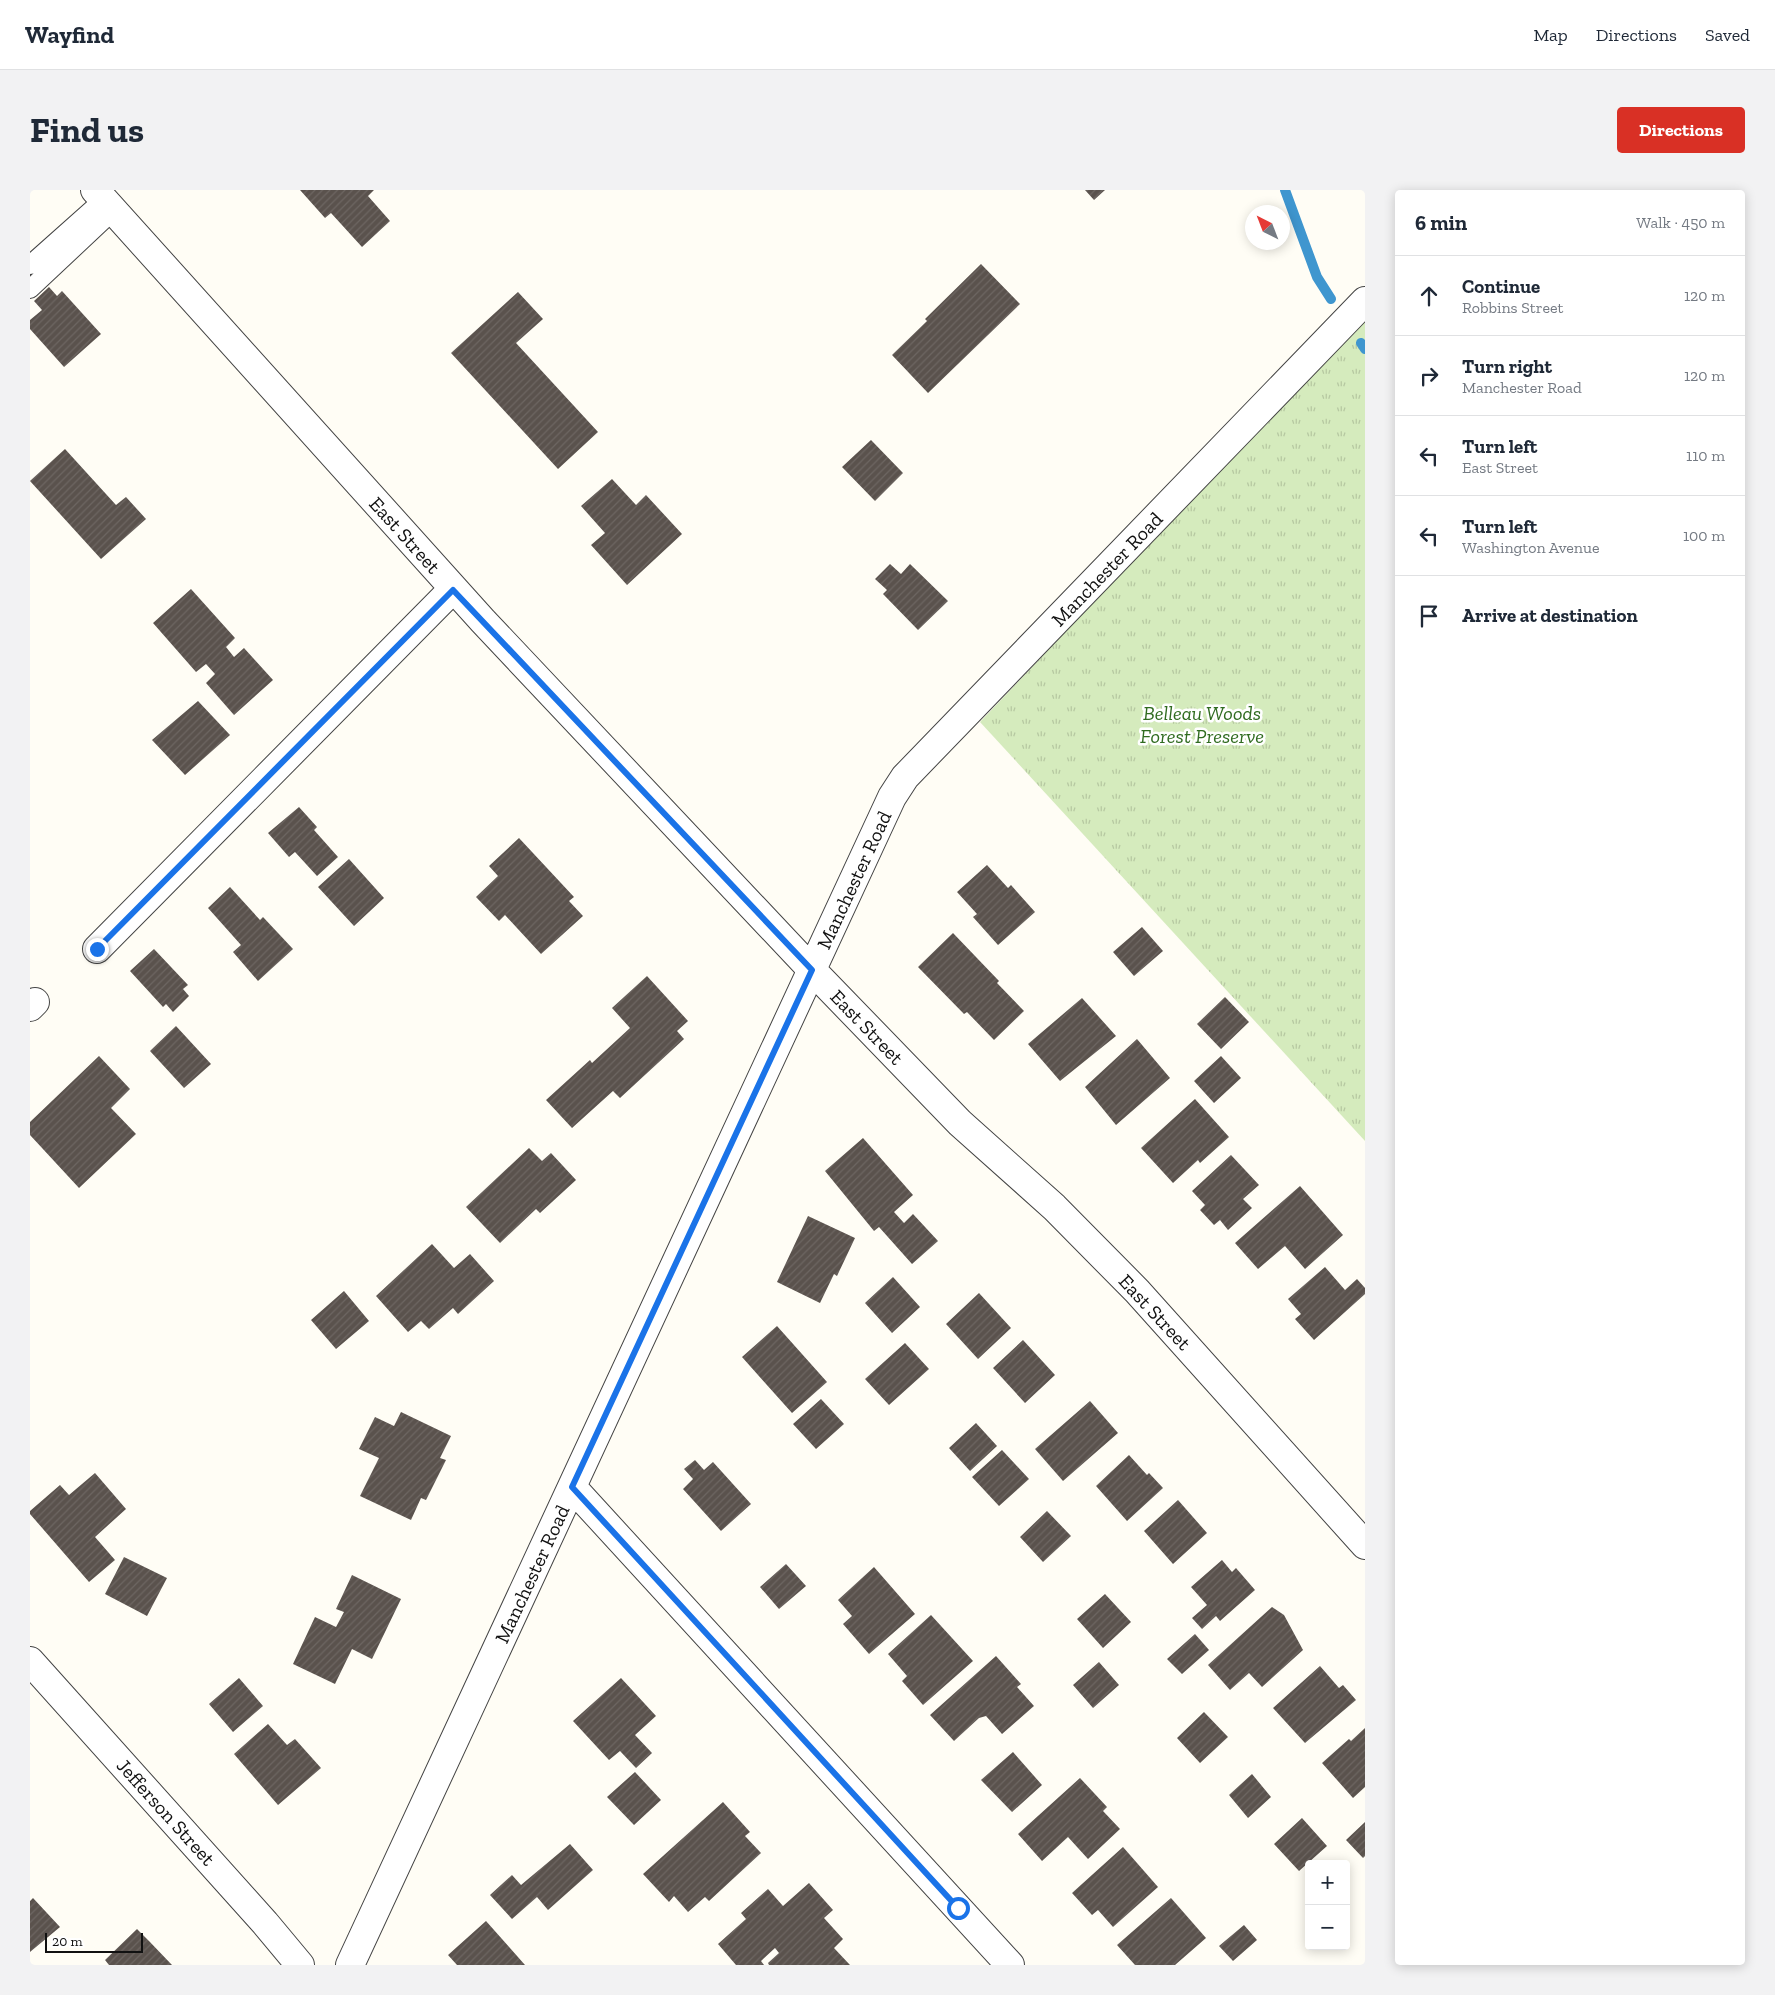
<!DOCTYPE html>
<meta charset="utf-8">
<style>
:root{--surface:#fff;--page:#f2f2f3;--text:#1f2937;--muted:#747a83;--line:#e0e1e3;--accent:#d93025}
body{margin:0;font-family:"Zilla Slab",serif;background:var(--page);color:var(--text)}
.controls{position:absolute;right:15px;bottom:15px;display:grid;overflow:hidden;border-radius:5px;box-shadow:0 2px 12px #0003}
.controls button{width:45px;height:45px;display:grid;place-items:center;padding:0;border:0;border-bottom:1px solid var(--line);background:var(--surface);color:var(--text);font:25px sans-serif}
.compass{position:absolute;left:1215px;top:15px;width:45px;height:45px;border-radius:50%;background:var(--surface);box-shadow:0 2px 12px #0003;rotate:318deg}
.scale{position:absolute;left:15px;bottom:12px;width:98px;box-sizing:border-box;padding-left:5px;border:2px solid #111;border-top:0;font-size:14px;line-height:18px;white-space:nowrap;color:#111;-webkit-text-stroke:4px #fff;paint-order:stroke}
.stop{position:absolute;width:15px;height:15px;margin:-11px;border:4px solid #1a73e8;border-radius:50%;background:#fff}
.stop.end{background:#1a73e8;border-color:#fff;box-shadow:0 1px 5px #0008}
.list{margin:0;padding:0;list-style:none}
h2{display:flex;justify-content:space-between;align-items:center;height:65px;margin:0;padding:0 20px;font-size:21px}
h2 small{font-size:16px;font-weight:400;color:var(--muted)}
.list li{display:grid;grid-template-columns:32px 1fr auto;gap:15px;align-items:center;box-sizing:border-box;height:80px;padding:0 20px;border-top:1px solid var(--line)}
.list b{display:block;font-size:19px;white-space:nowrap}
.list p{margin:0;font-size:16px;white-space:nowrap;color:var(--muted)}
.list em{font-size:16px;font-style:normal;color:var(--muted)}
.icon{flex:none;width:28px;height:28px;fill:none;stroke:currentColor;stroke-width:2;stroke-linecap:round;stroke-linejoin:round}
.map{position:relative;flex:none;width:1335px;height:1775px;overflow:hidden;border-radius:5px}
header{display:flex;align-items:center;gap:30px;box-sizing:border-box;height:70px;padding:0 25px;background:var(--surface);border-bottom:1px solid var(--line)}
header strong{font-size:24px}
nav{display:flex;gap:28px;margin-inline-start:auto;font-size:18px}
.intro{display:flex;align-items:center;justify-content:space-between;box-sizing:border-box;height:120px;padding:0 30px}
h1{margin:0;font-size:35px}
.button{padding:12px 22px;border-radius:5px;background:var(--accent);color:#fff;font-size:18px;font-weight:700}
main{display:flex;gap:30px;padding:0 30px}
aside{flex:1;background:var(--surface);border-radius:5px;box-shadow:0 2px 12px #0003}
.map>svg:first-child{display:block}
</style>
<header>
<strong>Wayfind</strong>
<nav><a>Map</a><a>Directions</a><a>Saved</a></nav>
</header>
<div class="intro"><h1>Find us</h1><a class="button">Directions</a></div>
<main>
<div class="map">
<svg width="1335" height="1775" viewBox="0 0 1335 1775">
<defs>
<pattern id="grass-tufts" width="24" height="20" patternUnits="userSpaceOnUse" patternTransform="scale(1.25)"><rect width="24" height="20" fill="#d5ebbd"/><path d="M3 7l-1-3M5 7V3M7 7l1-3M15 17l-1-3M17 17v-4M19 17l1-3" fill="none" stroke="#b6c8a1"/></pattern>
<pattern id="building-hatch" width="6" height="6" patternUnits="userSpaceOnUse" patternTransform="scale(1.25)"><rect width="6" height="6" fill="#5a524d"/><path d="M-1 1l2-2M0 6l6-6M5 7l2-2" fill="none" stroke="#6d6662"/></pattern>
</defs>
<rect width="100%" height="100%" fill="#fffdf5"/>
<path fill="url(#grass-tufts)" d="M1335,126V951L950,532Z"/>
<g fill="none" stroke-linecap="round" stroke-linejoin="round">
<path stroke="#3f96cf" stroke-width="10" d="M1255,0L1287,87L1301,109
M1331,153L1335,159"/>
</g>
<path fill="url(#building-hatch)" d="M270,0H344L338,6L360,31L332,57L301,23L295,28Z
M1055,0H1075L1064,10Z
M951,74L990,114L898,203L862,165L897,131L895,129Z
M19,97L27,106L32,101L71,144L34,177L0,139V130L12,120L4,111Z
M488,102L513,129L486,153L568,242L528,279L421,163Z
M841,250L873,283L845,311L812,277Z
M35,259L86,315L96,307L116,329L71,369L0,291Z
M582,289L606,315L616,305L652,344L597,395L561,355L575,343L551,316Z
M860,374L871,384L880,374L918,411L888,440L853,404L857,400L845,389Z
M161,399L205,448L196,457L204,467L214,458L243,490L204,525L176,493L185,484L176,474L166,482L123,433Z
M168,511L200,545L155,585L122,550Z
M269,617L287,637L284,640L308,667L287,686L265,662L259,667L238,643Z
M489,648L544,707L539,711L553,726L511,764L475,725L469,731L446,707L468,686L459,676Z
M319,669L354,708L324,736L288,697Z
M957,675L978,698L981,695L1005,722L968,755L943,727L947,724L927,702Z
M200,697L230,730L233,727L263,759L228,791L203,762L211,755L178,718Z
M1112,737L1133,761L1104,786L1083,762Z
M923,743L969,791L967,793L994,821L964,850L937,822L934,824L888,777Z
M124,759L158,795L153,799L159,806L143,822L136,814L133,817L100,781Z
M617,786L658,831L647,841L654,849L590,908L583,901L542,938L516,910L560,870L562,873L600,838L582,818Z
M1195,807L1219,832L1191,859L1167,834Z
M1052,808L1086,846L1030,891L998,854Z
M146,836L181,874L154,898L120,861Z
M1107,849L1140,888L1086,935L1055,897Z
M69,866L100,899L81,918L106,944L49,998L0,945V932Z
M1191,866L1211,888L1184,913L1164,891Z
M1165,909L1199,947L1170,973L1168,970L1143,993L1111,958Z
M833,948L883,1005L864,1022L874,1033L883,1024L908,1051L882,1074L849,1037L844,1041L795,981Z
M499,958L512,971L521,963L546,990L510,1023L506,1019L470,1053L436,1017Z
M1201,965L1229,995L1213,1009L1222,1018L1198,1040L1190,1030L1184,1035L1170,1020L1175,1015L1162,1001Z
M1270,996L1313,1045L1275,1079L1255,1056L1228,1079L1205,1053Z
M778,1026L825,1048L807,1086L804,1084L790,1113L747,1092Z
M402,1054L424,1078L440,1064L464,1091L428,1124L423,1118L399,1139L391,1131L378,1142L346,1106Z
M1295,1077L1315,1100L1327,1089L1335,1098V1104L1284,1150L1265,1129L1271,1124L1258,1109Z
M863,1087L890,1117L862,1143L835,1113Z
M314,1101L339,1131L306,1159L281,1130Z
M949,1103L981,1138L948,1169L916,1134Z
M747,1136L797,1192L762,1223L712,1167Z
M993,1150L1025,1185L995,1213L963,1178Z
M875,1153L899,1179L859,1215L835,1189Z
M791,1209L814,1234L786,1259L763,1234Z
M1060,1211L1088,1243L1033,1291L1005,1259Z
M371,1222L421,1246L410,1268L416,1270L396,1310L391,1308L381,1330L330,1306L349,1268L329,1259L345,1227L364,1236Z
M946,1233L967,1256L940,1281L919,1258Z
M972,1260L999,1289L969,1316L942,1287Z
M1099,1265L1117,1285L1119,1283L1133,1298L1097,1331L1066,1296Z
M665,1270L674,1280L683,1272L721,1314L691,1341L653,1299L663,1289L654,1279Z
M65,1283L96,1319L65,1347L85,1370L59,1392L0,1324V1321L30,1295L39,1305Z
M1148,1310L1177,1343L1143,1374L1114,1341Z
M1017,1321L1041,1346L1013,1372L990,1347Z
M94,1367L137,1388L117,1426L75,1404Z
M1192,1370L1202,1382L1206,1378L1225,1400L1190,1431L1186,1426L1172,1439L1162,1428L1177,1415L1161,1397Z
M756,1374L776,1396L749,1419L730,1397Z
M844,1377L885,1424L839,1464L813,1434L822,1426L808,1410Z
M322,1385L371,1409L342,1469L322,1459L305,1494L263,1474L285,1427L306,1437L314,1422L306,1419Z
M1075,1404L1101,1432L1073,1458L1047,1429Z
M1242,1417L1254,1425L1273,1460L1232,1497L1219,1483L1200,1500L1178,1475Z
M901,1425L943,1471L893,1515L872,1491L877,1486L858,1464Z
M1165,1444L1179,1460L1152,1484L1137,1469Z
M966,1466L991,1494L987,1497L1004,1516L972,1544L956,1526L949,1528L924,1551L900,1525Z
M1069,1472L1089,1495L1063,1518L1043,1495Z
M1290,1476L1309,1498L1313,1495L1326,1510L1275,1553L1243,1518Z
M209,1488L233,1516L203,1542L179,1514Z
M591,1488L626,1526L605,1545L622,1563L606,1578L590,1561L579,1570L543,1531Z
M1174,1522L1198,1547L1170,1573L1147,1548Z
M238,1534L257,1555L265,1549L291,1578L248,1615L204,1564Z
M1335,1538V1597L1323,1608L1292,1573L1319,1549L1321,1551Z
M983,1562L1012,1595L982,1622L951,1590Z
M605,1582L631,1610L604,1635L577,1607Z
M1222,1584L1241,1607L1218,1628L1199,1605Z
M1050,1588L1077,1617L1073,1621L1090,1639L1058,1669L1038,1647L1012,1671L988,1644Z
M693,1612L720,1642L715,1646L731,1663L679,1711L675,1707L658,1722L644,1706L639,1712L613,1684Z
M1272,1628L1297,1656L1269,1681L1244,1654Z
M1335,1632V1666L1333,1668L1316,1650Z
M540,1654L563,1680L518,1720L507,1707L482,1729L460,1705L482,1685L491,1695Z
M1093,1657L1128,1697L1083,1737L1068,1720L1062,1725L1042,1703Z
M779,1693L803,1720L794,1728L813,1749L804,1758L820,1775H739L738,1773L749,1763L745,1758L731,1771L734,1775H706L688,1754L716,1729L711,1723L738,1699L753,1716Z
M3,1708L30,1737L0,1762V1711Z
M1141,1708L1176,1748L1145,1775H1105L1087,1755Z
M456,1731L495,1775H427L418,1765Z
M1214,1735L1227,1750L1203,1771L1189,1756Z
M107,1739L119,1751L142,1775H79L75,1770Z"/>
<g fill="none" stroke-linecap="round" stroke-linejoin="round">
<defs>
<path id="service" d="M0,75L73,10
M0,99L83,21"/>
<path id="minor" d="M65,0L453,431L782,780L930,933L1024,1017L1107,1101L1335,1355
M67,759L423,399
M0,817L5,812
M542,1297L980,1775
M0,1471L235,1733L270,1775
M320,1775L862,607L875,587L1335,111"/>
</defs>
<use href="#service" stroke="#444" stroke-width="20"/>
<use href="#minor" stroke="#444" stroke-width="30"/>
<use href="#service" stroke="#fff" stroke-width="18"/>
<use href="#minor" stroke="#fff" stroke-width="28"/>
</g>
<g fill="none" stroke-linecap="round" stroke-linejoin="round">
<path stroke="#1a73e8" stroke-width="6" d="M67,759L423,400L782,780L542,1297L928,1718"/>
</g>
<g text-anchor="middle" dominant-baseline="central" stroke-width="5" stroke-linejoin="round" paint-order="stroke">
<g font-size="20" fill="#111" stroke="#fff">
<text transform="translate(375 345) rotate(48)">East Street</text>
<text transform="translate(1077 379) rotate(-46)">Manchester Road</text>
<text transform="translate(824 690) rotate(-65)">Manchester Road</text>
<text transform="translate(837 837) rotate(46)">East Street</text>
<text transform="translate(1125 1122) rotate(47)">East Street</text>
<text transform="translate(502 1384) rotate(-65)">Manchester Road</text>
<text transform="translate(136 1622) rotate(48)">Jefferson Street</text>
</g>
<g font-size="20" font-style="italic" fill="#2f6b1f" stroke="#fff">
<text x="1172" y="523">Belleau Woods<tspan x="1172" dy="23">Forest Preserve</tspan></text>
</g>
</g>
</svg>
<div class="controls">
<button>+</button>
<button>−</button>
</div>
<svg class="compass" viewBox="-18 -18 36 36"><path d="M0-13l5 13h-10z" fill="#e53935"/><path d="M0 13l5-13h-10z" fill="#747a83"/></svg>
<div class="scale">20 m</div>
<div class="stop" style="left:928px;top:1718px"></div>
<div class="stop end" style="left:67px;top:759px"></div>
</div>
<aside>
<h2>6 min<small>Walk · 450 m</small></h2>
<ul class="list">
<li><svg class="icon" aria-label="ahead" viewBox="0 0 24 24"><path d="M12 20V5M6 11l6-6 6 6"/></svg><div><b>Continue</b><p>Robbins Street</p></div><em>120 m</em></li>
<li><svg class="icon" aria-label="right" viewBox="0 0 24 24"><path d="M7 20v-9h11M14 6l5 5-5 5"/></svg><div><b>Turn right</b><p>Manchester Road</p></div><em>120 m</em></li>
<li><svg class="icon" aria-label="left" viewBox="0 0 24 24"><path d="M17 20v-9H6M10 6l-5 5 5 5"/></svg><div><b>Turn left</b><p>East Street</p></div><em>110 m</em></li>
<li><svg class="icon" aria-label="left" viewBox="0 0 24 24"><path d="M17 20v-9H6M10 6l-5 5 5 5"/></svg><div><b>Turn left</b><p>Washington Avenue</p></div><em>100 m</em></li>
<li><svg class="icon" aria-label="arrive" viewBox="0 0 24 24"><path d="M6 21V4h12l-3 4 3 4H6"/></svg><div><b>Arrive at destination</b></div></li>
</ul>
</aside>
</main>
